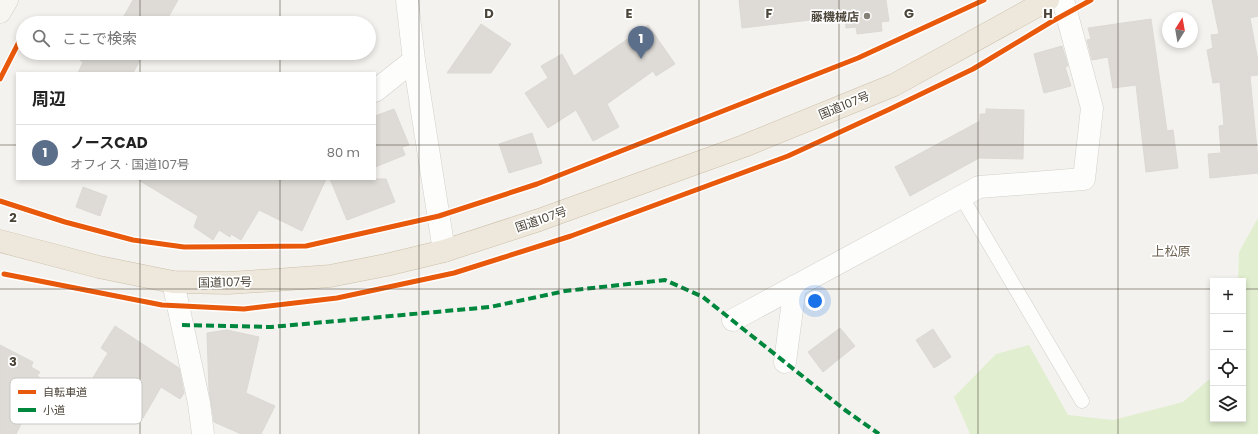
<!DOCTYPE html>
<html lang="ja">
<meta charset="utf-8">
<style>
:root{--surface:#fff;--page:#f6f6f6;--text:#222;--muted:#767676;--line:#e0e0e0;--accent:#d93025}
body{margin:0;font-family:Poppins,"Noto Sans JP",sans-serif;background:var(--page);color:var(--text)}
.controls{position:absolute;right:12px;bottom:12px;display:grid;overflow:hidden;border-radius:0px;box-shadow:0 2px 6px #0003}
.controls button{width:36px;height:36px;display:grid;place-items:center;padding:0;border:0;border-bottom:1px solid var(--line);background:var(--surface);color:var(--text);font:20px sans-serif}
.compass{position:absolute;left:1162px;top:12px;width:36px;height:36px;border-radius:50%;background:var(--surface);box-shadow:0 2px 6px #0003;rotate:11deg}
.you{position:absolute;left:815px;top:301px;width:14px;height:14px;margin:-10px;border:3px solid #fff;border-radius:50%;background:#1a73e8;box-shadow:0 0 0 6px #1a73e833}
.badge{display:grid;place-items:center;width:26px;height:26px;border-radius:50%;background:var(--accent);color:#fff;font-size:13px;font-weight:700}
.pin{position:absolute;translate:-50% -33px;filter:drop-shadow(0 1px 2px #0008)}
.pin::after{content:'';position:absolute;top:21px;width:14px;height:12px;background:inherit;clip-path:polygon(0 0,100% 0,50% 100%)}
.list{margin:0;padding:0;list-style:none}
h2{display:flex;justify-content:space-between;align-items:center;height:52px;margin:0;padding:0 16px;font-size:17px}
h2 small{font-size:13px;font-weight:400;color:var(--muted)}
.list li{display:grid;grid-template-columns:26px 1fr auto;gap:12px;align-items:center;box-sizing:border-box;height:56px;padding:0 16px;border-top:1px solid var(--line)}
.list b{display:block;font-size:15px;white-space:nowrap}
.list p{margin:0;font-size:13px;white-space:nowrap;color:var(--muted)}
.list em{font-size:13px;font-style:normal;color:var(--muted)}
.icon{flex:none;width:22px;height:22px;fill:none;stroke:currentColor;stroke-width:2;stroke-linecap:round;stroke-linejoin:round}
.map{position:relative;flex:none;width:1258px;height:434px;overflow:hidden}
.search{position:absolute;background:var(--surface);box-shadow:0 2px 6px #0003;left:16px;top:16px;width:360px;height:44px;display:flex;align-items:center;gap:10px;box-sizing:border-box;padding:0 14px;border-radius:22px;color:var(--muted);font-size:15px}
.panel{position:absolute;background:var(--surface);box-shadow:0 2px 6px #0003;left:16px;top:72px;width:360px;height:108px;border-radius:0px}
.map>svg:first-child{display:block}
</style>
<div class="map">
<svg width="1258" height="434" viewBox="0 0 1258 434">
<rect width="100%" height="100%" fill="#f4f2ee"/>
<path fill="#e1eecf" d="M1258,218V434H970L954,397L996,354L1029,345L1068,415L1113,420L1183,402L1213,376V419H1243V281H1238L1239,252Z"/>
<path fill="#dedbd6" stroke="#dcd9d4" d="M133,0H178L165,23H120Z
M739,0H886L889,21L881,22L882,31L857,34L856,27L846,28L845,16L742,28Z
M1212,0H1258V16L1250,18L1258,61V75L1250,76L1258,160V173L1210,178L1208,154L1221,153L1219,126L1224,125L1220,82L1213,83L1207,50L1213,48L1211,35L1219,34Z
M1151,19L1167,131L1173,130L1178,168L1146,172L1136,85L1113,88L1108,57L1092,60L1087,40L1091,39L1088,28Z
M481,24L511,44L491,73H447Z
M648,25L675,64L656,76L653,71L607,104L619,127L593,141L576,110L548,128L525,93L548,78L541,66L562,54L574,76Z
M1062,46L1068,66L1065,67L1071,86L1044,93L1034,54Z
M79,53H144L133,73H78L83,62L77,58Z
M394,109L409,145L402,147L405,155L375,167V116Z
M986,109L1024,110L1023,159L979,158L910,196L895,167L980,121V114H986Z
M532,133L542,163L509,173L499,144Z
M137,179H326L302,231L259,210L241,240L231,234L230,237L219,230L213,240L194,227L198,216Z
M330,179H386L395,202L347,220Z
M83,187L107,196L100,216L76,207Z
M115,326L179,368L184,393L180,399L161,387L143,418L88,386L108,353L101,348Z
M840,328L855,346L823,372L808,352Z
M933,329L951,357L934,368L916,340Z
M227,330L259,337L246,393L275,406L261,434H241L214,422L209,390L207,333Z
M0,345L33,362L31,367L40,372L37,376L44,380L16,434H0Z"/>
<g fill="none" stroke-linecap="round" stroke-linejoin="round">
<defs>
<path id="lane" d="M961,196L1082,401"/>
<path id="street" d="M407,0L414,60L444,251
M375,91L414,60
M173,282L199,403L203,434
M733,320L979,187L1084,179L1092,108L1063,0
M785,362L795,286"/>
<path id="secondary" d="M0,12L7,0"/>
<path id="highway" d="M0,241L99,267L173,282L228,283L276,280L330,276L386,265L444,251L539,220L744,146L894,85L1048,0"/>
</defs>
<use href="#lane" stroke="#d2d0cb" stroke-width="15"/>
<use href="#street" stroke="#d2d0cb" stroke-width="23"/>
<use href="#secondary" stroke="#d3cfc5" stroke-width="23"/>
<use href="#highway" stroke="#ccbfa9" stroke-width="23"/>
<use href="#lane" stroke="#fdfdfc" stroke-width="14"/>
<use href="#street" stroke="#fdfdfc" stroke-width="22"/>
<use href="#secondary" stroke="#f7f6f1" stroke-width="22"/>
<use href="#highway" stroke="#ede8db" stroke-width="22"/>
<path stroke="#00873e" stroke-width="4" stroke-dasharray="8 4" stroke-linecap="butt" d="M182,325L271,327L490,307L565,291L665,280L703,297L845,410L879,434"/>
<defs>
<path id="cycleway" d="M0,79L23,34
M0,201L65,222L133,240L184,247L306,246L439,216L537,184L858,58L984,0
M4,274L162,305L244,309L337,298L454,273L571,236L788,156L890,109L973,69L1051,22L1091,0"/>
</defs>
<use href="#cycleway" stroke="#fff" stroke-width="8"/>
<use href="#cycleway" stroke="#e8590c" stroke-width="5"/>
</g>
<path fill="none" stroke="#4b4439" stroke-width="1" stroke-opacity="0.55" d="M140,0V23M280,0V23M419,0V434M559,0V434M699,0V434M839,0V434M978,0V434M1118,0V434M140,53V73M280,53V73M0,145H17M375,145H1258M140,179V434M280,179V434M0,289H1213M1243,289H1258"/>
<circle fill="#868178" stroke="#fff" stroke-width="1.5" cx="867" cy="16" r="4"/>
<g text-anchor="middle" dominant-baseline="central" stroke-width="3.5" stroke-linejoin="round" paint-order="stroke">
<g font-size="12" font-weight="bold" fill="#4b4439" stroke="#fff" text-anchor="end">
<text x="859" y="16">藤機械店</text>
</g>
<g font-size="12" fill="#4b4439" stroke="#fff">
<text transform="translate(844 105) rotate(-22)">国道107号</text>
<text transform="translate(541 219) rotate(-19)">国道107号</text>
<text transform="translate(225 282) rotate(-1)">国道107号</text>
</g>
<g font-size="13" fill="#6e6250" stroke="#fff">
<text x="1171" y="251">上松原</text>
</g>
</g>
<rect x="10" y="378" width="132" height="46" rx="6" fill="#fff" stroke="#c9c7c4" stroke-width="1"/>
<rect x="18" y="390" width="18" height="4" fill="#e8590c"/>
<rect x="18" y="408" width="18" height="4" fill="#00873e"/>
<g font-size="11" fill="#4b4439">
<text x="43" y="396">自転車道</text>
<text x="43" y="414">小道</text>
</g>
<g font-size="13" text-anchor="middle" font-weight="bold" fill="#4b4439" stroke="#fff" stroke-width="3.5" stroke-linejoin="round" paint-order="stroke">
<text x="489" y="18">D</text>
<text x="629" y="18">E</text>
<text x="769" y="18">F</text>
<text x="909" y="18">G</text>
<text x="1048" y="18">H</text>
<text x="13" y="222">2</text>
<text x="13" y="366">3</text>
</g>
</svg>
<div class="controls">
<button>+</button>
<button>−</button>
<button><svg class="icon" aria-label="locate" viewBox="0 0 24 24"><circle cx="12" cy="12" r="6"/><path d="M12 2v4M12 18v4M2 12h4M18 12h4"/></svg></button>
<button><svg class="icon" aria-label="layers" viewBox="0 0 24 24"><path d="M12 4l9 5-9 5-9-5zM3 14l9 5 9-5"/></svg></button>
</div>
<svg class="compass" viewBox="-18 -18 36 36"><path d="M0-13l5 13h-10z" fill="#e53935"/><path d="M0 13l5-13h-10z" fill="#767676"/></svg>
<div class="you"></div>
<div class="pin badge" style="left:641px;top:59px;background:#5c6f8a">1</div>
<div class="search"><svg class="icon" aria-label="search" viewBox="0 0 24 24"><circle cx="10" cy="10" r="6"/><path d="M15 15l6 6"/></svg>ここで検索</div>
<section class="panel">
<h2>周辺<small></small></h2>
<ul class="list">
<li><span class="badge" style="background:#5c6f8a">1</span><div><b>ノースCAD</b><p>オフィス · 国道107号</p></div><em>80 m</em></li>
</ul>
</section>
</div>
